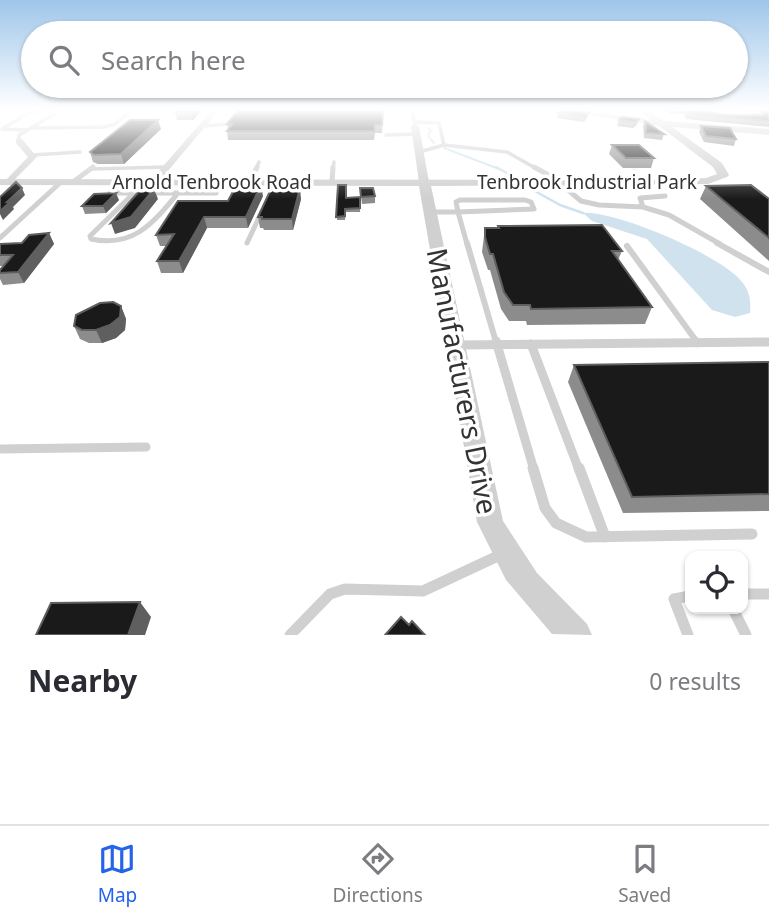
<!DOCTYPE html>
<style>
:root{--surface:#fff;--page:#f2f2f3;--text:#2b2b33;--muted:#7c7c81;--line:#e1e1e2;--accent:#2563eb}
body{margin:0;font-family:"Noto Sans",sans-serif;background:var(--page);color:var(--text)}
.controls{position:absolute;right:21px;bottom:21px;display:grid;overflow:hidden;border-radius:14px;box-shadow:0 2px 5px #0004}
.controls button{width:63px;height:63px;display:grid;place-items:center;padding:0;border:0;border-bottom:2px solid var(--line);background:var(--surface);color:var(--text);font:35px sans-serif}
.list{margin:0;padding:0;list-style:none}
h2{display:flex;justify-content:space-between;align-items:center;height:91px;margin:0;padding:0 28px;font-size:30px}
h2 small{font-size:23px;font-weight:400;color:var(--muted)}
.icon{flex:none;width:38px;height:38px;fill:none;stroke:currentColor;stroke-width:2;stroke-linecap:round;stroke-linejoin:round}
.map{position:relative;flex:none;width:769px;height:635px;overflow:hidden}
.search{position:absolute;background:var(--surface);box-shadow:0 2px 5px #0004;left:21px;right:21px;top:21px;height:77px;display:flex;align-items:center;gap:18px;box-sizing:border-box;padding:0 24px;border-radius:38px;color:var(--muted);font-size:26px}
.sheet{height:189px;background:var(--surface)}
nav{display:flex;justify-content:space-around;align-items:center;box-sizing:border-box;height:98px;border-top:2px solid var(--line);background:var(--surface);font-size:19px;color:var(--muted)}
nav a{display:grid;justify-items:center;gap:4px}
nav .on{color:var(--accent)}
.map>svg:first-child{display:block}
</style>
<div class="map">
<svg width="769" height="635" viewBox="0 0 769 635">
<rect width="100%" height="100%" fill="#fff"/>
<path fill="#cfe2ee" d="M583,213C614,210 723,256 742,282C750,291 751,302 750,313L735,317L712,310L647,239L592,221Z"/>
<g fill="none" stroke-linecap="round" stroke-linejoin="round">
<path stroke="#cfe2ee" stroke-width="2" d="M428,128L431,130L428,136L434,143
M444,148L499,169"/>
<path stroke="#cfe2ee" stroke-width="2.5" d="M496,167L518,179
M524,185L560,205L583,213"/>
<path stroke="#d0d0d0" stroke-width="3.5" d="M412,110L415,126
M414,122L439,123L444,145
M202,126L231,124L238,113L236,110
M33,128L104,127L115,124L130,112L126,110
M27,130L2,129L27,114L40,110
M386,135L416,134
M19,141V135L61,110
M419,152L444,145L507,152L537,169
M33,155L80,152
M91,169L166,167
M256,169L259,162
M333,169L334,162"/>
<path stroke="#d0d0d0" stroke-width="5" d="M534,167L554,178L581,201L599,205L643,207L640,198L665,196
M73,182L93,167
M121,182L110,193H134
M145,182L134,193H216
M250,182L257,167
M332,182L333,167
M134,193L90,236L91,239C134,248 153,223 178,193
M460,200H525L531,202L534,209L458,212L456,202Z
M643,207L669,215L720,244
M430,212H458L467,244
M0,238L61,182
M247,243L262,211"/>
<path stroke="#d0d0d0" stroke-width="6" d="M467,243L496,342
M717,243L769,272
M627,246L697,342
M722,342H769"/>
<path stroke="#d0d0d0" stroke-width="9" d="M496,341L534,470
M695,341L697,343
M531,344L579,470
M459,345L769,342
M0,449L146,447"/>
<path stroke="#d0d0d0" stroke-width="11" d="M533,468L545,508L556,523L586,537L752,534
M579,468L605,537
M743,594H769
M733,609L746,635
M290,635L330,594L345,589L423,591L500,555
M688,635L674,599L690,596"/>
<path fill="#d0d0d0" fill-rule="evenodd" d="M212,110H219L157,184H151V180Z
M743,110H752L769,117V121Z
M415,124L419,126L429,182L424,185L419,182L411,126Z
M16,139H22L37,157L9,185L4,182L28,157L16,143Z"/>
<path fill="#d0d0d0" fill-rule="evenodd" d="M558,110H580L650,120L639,110H648L664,121L769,129V135L672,127L722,163L729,175L727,177L708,184L431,186L503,521L537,573L587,624L592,635L552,634L506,580L477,522L419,186L0,185V179L653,180L706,178L717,174L713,167L659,126Z"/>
</g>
<path fill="#8c8c8c" d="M202,110L193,120H177L175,112Z
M383,110L382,133H375L374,140H228L227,131L228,129L227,124Z
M665,110H698L725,115H761L762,114L758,111L729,110H769V127L686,119L684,114H671Z
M558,113H589L588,117L584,122L557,118Z
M639,119L637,125L633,128L617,126L619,120Z
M645,121L664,134L662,140L644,138L643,126Z
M701,126L736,139L734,146L704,142L699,132Z
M161,129L124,164H98L93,162L90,152Z
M612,145L654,158L651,168H623L609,154Z
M338,185L346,198L360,197V212H346L345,220H337Z
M706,186L769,199V261L700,199Z
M360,188L375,196V203L362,204Z
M263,196L248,228H207L183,273H161L157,261L167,246H160L156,235Z
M301,199L293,230H264L263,228H260L258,217Z
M119,200L106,213L85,214L82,206Z
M498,226L622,251L618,260L652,307L645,324L527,325L526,321H509L501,309L490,270H488L482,252L485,228H498Z
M49,233L54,244L24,283L3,285L0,279V270L3,266H0V244L22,243Z
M121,306L126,319L125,330L116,338L102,343H89L80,339L74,326Z
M769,362V511L623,513L568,382L574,365Z"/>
<path fill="#5f5f5f" d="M193,110H202L193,120L191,112Z
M158,120L161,129L124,164L121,154Z
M261,185L263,196L248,228L246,217Z
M22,188L25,195L13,207L14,209L3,220L0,214V211L7,202Z
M300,188L301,199L293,230L292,219Z
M154,189L158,199L135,228L115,234L111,223Z
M116,193L119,200L106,213L103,206Z
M204,217L207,228L183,273L179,261Z
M49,233L54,244L24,283L18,272Z
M121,306L126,319L125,330L116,338L102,343L96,330Z
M140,602L151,617L145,635H128Z"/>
<path fill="#1a1a1a" stroke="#5f5f5f" stroke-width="2" d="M177,110H193L191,112H175Z
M238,110H383L382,125H375L374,131H227L232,124H227Z
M563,110H571L589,113L585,117L558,113Z
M687,110H698L725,115H761L766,110H769V121L688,114Z
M621,117L639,119L635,122L619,120Z
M130,120H158L121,154L94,155L90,152Z
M645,121L664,134L646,133Z
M701,126L730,128L736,139L706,136Z
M612,145H639L654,158H626Z
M16,182L22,188L7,202H10L0,211V197Z
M261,185L246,217H204L179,261H157L174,234L156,235L178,201H228L236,186Z
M338,185H346V198L360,197V208L345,209V216L336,217Z
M751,185L769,199V238L706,186Z
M300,188L292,219H262V217H258L271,189Z
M360,188H373L375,196L361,197Z
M141,189H154L131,217L111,223Z
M116,193L103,206H82L94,194Z
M602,225L622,251H612L652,307L531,309L530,305H513L504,292L493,254H490L485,237V228H499L498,226Z
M49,233L18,272L0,273V270L13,255H0V244L22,243L29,235Z
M113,302L121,306L120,317L110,325L96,330H82L74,326L76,315L100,303Z
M769,362V494L632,497L574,365Z
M140,602L128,635H36L51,603Z
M401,617L409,625L412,621L425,635H385Z"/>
<linearGradient id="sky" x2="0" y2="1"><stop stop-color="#9ec6ea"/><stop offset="0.55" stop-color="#fff"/><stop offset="1" stop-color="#fff" stop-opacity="0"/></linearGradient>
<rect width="769" height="199" fill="url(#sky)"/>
<g text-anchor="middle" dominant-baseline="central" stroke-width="7" stroke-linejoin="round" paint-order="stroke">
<g font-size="19" fill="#333" stroke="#fff">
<text x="212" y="182">Arnold Tenbrook Road</text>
<text x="587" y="182">Tenbrook Industrial Park</text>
</g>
<g font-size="28" fill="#333" stroke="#fff">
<text transform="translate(463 381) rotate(79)">Manufacturers Drive</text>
</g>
</g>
</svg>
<div class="controls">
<button><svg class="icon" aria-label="locate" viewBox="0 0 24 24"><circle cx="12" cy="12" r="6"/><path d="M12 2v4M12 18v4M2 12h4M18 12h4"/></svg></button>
</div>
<div class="search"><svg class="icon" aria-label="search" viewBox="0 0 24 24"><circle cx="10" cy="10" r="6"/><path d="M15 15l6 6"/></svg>Search here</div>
</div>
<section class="sheet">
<h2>Nearby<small>0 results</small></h2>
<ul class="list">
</ul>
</section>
<nav>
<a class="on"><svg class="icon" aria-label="map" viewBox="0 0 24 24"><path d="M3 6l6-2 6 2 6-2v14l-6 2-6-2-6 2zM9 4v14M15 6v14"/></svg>Map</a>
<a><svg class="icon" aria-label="directions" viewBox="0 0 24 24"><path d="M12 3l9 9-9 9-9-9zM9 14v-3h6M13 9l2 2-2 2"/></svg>Directions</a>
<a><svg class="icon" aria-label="saved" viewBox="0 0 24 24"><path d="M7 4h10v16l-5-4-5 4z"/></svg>Saved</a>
</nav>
